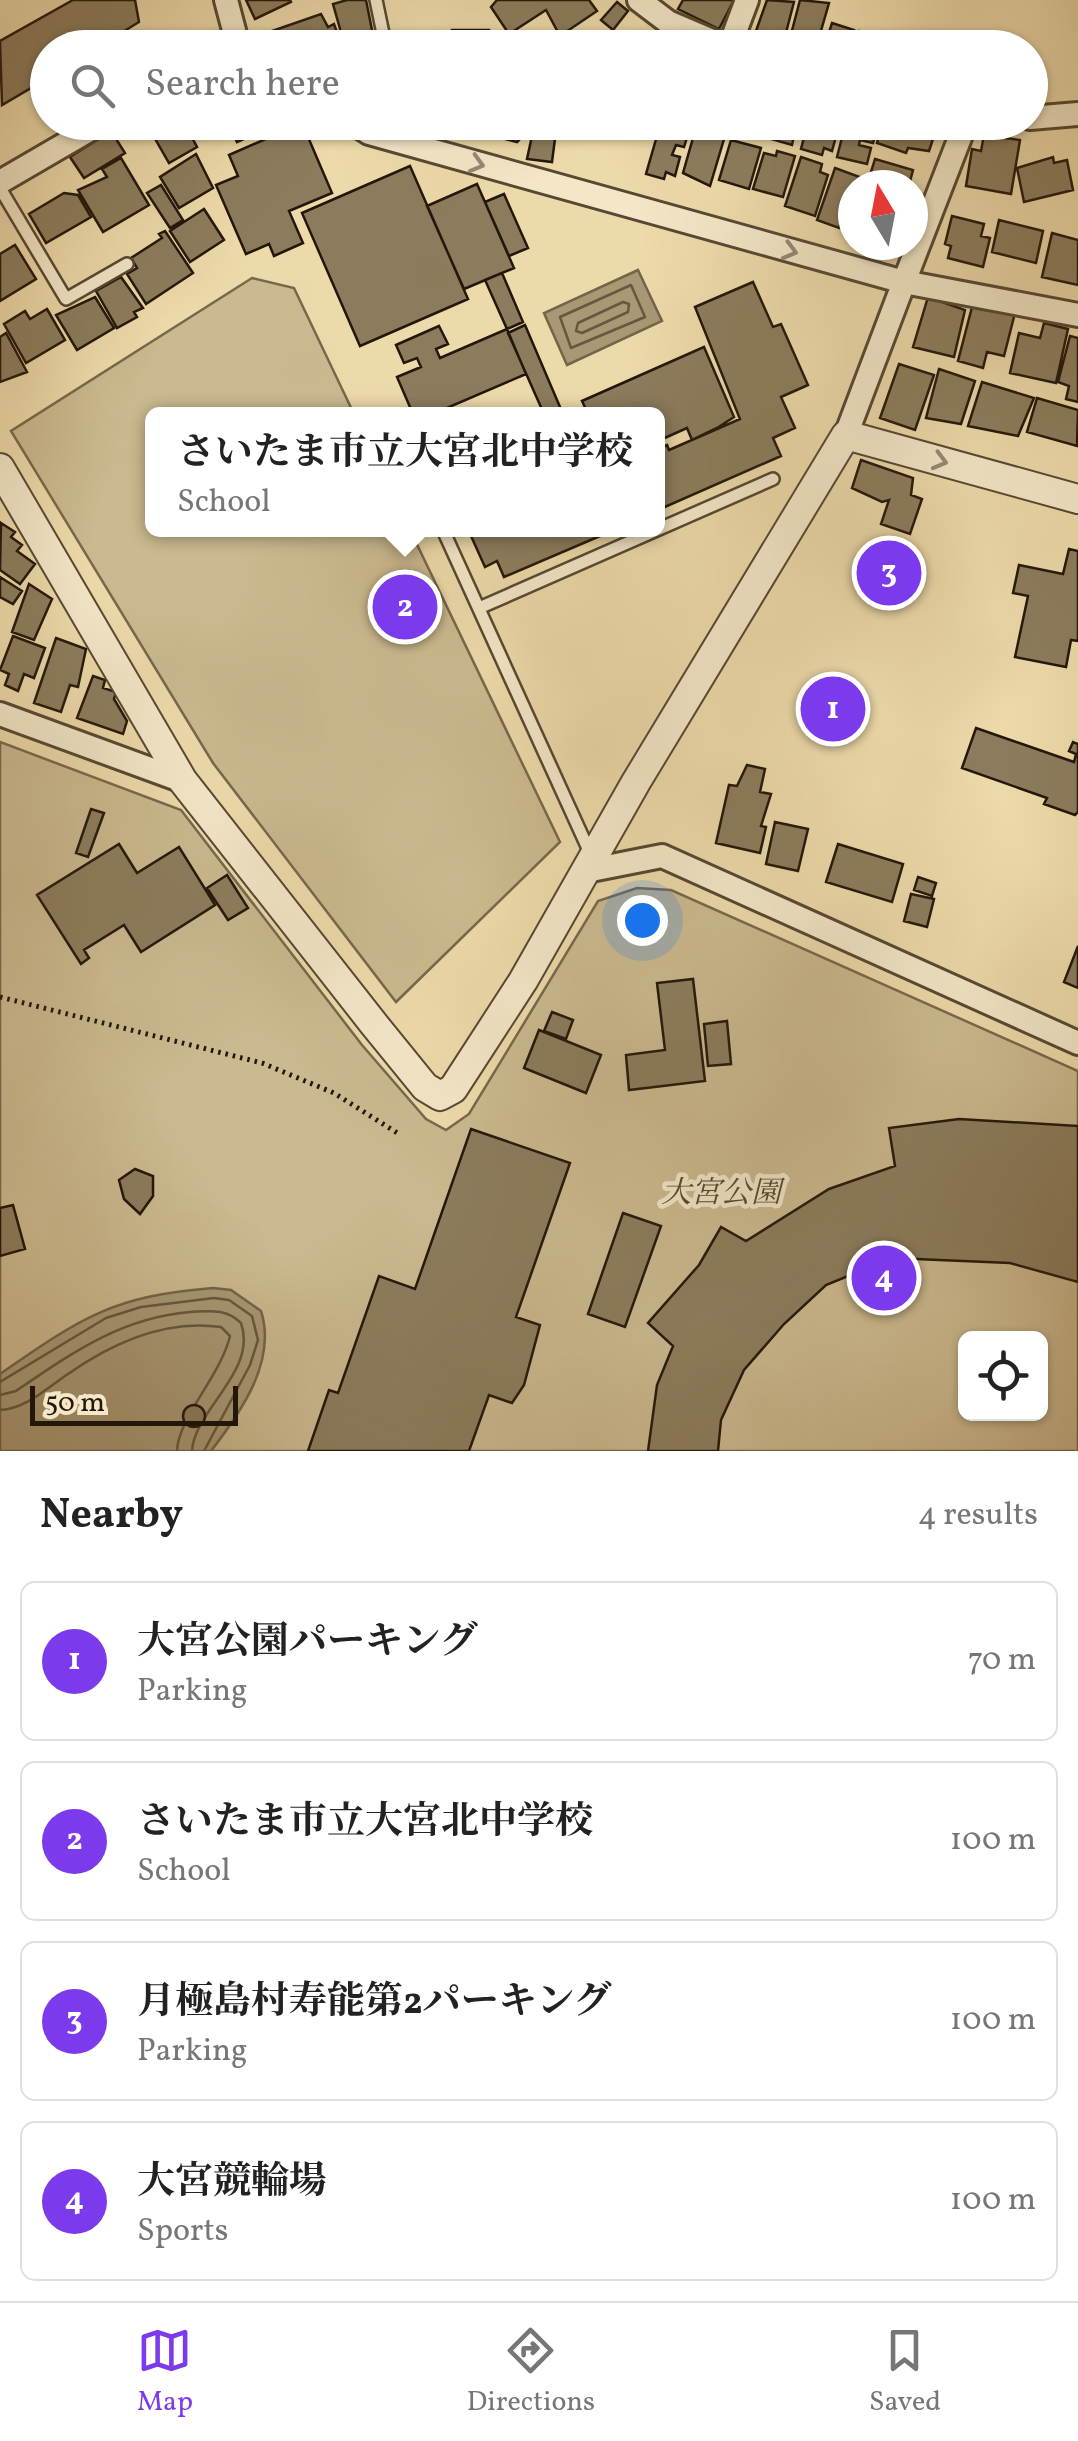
<!DOCTYPE html>
<meta charset="utf-8">
<style>
:root{--surface:#fff;--page:#f6f6f6;--text:#222;--muted:#767676;--line:#e0e0e0;--accent:#7c3aed}
body{margin:0;font-family:Vollkorn,"Noto Serif JP",serif;background:var(--page);color:var(--text)}
.controls{position:absolute;right:30px;bottom:30px;display:grid;overflow:hidden;border-radius:15px;box-shadow:0 2px 8px #0004}
.controls button{width:90px;height:90px;display:grid;place-items:center;padding:0;border:0;border-bottom:2px solid var(--line);background:var(--surface);color:var(--text);font:50px sans-serif}
.compass{position:absolute;left:838px;top:170px;width:90px;height:90px;border-radius:50%;background:var(--surface);box-shadow:0 2px 8px #0004;rotate:350deg}
.scale{position:absolute;left:30px;bottom:25px;width:208px;box-sizing:border-box;padding-left:10px;border:5px solid #23170a;border-top:0;font-size:28px;line-height:35px;white-space:nowrap;color:#23170a;-webkit-text-stroke:8px #f3e7c8;paint-order:stroke}
.you{position:absolute;left:642px;top:920px;width:35px;height:35px;margin:-25px;border:8px solid #fff;border-radius:50%;background:#1a73e8;box-shadow:0 0 0 15px #1a73e833}
.badge{display:grid;place-items:center;width:65px;height:65px;border-radius:50%;background:var(--accent);color:#fff;font-size:32px;font-weight:700}
.pin{position:absolute;translate:-50% -50%;border:5px solid #fff;box-shadow:0 2px 10px #0006}
.popup{position:absolute;left:145px;top:407px;width:520px;height:130px;box-sizing:border-box;display:grid;place-content:center;border-radius:15px;background:var(--surface);filter:drop-shadow(0 2px 8px #0005);font-size:32px;white-space:nowrap;color:var(--muted)}
.popup b{font-size:38px;color:var(--text)}
.popup::after{content:'';position:absolute;left:50%;top:100%;margin-left:-20px;border:20px solid transparent;border-top-color:var(--surface)}
.list{margin:0;padding:0;list-style:none}
h2{display:flex;justify-content:space-between;align-items:center;height:130px;margin:0;padding:0 40px;font-size:42px}
h2 small{font-size:32px;font-weight:400;color:var(--muted)}
.list li{display:grid;grid-template-columns:65px 1fr auto;gap:30px;align-items:center;box-sizing:border-box;height:160px;margin:0 20px 20px;padding:0 20px;border:2px solid var(--line);border-radius:15px}
.list b{display:block;font-size:38px;white-space:nowrap}
.list p{margin:0;font-size:32px;white-space:nowrap;color:var(--muted)}
.list em{font-size:32px;font-style:normal;color:var(--muted)}
.icon{flex:none;width:55px;height:55px;fill:none;stroke:currentColor;stroke-width:2;stroke-linecap:round;stroke-linejoin:round}
.map{position:relative;flex:none;width:1078px;height:1451px;overflow:hidden}
.search{position:absolute;background:var(--surface);box-shadow:0 2px 8px #0004;left:30px;right:30px;top:30px;height:110px;display:flex;align-items:center;gap:25px;box-sizing:border-box;padding:0 35px;border-radius:55px;color:var(--muted);font-size:38px}
.sheet{height:850px;background:var(--surface)}
nav{display:flex;justify-content:space-around;align-items:center;box-sizing:border-box;height:140px;border-top:2px solid var(--line);background:var(--surface);font-size:28px;color:var(--muted)}
nav a{display:grid;justify-items:center;gap:5px}
nav .on{color:var(--accent)}
.map>svg:first-child{display:block}
</style>
<div class="map">
<svg width="1078" height="1451" viewBox="0 0 1078 1451">
<rect width="100%" height="100%" fill="#eddaaa"/>
<filter id="stains"><feTurbulence type="fractalNoise" baseFrequency=".002" numOctaves="4"/><feColorMatrix values="0 0 0 0 .2 0 0 0 0 .09 0 0 0 0 .02 0 0 0 .5 -.17"/></filter>
<radialGradient id="worn" r=".72"><stop offset=".6" stop-color="#630" stop-opacity="0"/><stop offset="1" stop-color="#630" stop-opacity=".3"/></radialGradient>
<path fill="#cbb98f" stroke="#77684c" stroke-width="2.5" fill-rule="evenodd" d="M252,278L294,288L354,414H152V530H410L560,842L396,1002L213,763L11,431Z
M0,742L181,810L362,1045L426,1119L446,1130L469,1114L598,901L637,888L671,890L1078,1071V1451H0ZM966,1338H1040V1414H966Z"/>
<path fill="#a89874" stroke="#73644a" stroke-width="2.5" d="M638,270L662,321L567,365L544,313Z
M213,1288L231,1290L261,1311C277,1361 241,1412 211,1451H0V1374C81,1318 112,1296 213,1288Z"/>
<g fill="none" stroke-linecap="round" stroke-linejoin="round">
<path stroke="#66583f" stroke-width="2.5" d="M631,285L645,317L571,348L560,317Z
M623,302L629,304L628,312L582,333L576,331L578,323Z
M0,1382L106,1318L141,1307L214,1298L229,1300L252,1316L258,1340L250,1365L204,1451
M0,1395L16,1391C72,1353 120,1318 190,1312C210,1311 226,1308 241,1323C258,1371 194,1410 192,1451
M0,1410C26,1409 47,1388 68,1374C112,1343 166,1319 221,1327L230,1336C221,1375 178,1418 177,1451"/>
</g>
<path fill="#8c7c5d" stroke="#23170a" stroke-width="2.5" d="M73,0H135L139,22L97,48H48V78L2,105L0,41Z
M246,0H290L291,2L255,19Z
M347,0H366L372,30L344,43L333,4Z
M497,0H589L597,11L560,36L546,10L509,34L491,7Z
M683,0H734L719,29L678,9Z
M767,0L794,2L782,48L751,45Z
M800,0L829,3L816,48L789,42Z
M617,2L628,11L613,30L601,20Z
M321,14L328,27L334,24L342,46L278,48L272,31Z
M832,23L854,30L848,48H824Z
M452,30H489V48H452Z
M859,31L888,39L886,48H854Z
M614,33L657,38L656,48H596L597,35Z
M197,122L187,128L197,147L169,163L146,123Z
M228,122H280V123L237,142Z
M490,122H523L521,138L517,142L489,135Z
M535,122H573L572,133L556,131L552,162L527,159Z
M661,122L689,131L684,147L676,145L672,155L680,157L675,176L666,172L664,179L646,174Z
M768,122H797L792,145L764,137Z
M808,122H840L832,151L824,148L822,155L801,149Z
M846,122H871L877,128L873,143L860,140L859,145L871,148L867,164L837,157Z
M883,122H925L937,127L929,151L908,148L906,153L877,143Z
M302,123L332,193L289,211L303,243L274,256L269,244L246,254L216,185L238,176L229,155Z
M111,131L125,153L84,178L70,157Z
M695,131L724,139L710,186L683,173Z
M984,135L1020,140L1011,194L966,186L972,149L981,151Z
M731,140L761,148L749,189L719,180Z
M777,151L795,156L783,197L753,189L764,153L776,156Z
M196,154L213,188L179,208L160,177Z
M801,157L822,164L820,172L828,175L815,216L785,206Z
M1053,157L1054,163L1067,160L1073,190L1024,202L1017,168Z
M121,158L149,205L103,232L78,190L107,177L102,169Z
M875,159L913,170L909,185H867Z
M410,166L468,299L360,346L302,213Z
M835,168L865,179L863,185H853V196L849,195L846,203L853,209L850,218L843,216L839,228L817,220Z
M477,184L514,268L464,289L427,206Z
M161,185L183,220L170,228L147,193Z
M64,193L78,195L91,217L46,243L29,214Z
M504,194L528,248L509,256L485,202Z
M204,209L224,240L190,262L170,231Z
M952,216L984,224L981,236L990,238L983,267L948,258L951,246L945,244Z
M999,220L1043,231L1036,263L992,252Z
M165,231L193,273L146,304L127,274L137,268L131,258L162,238L159,234Z
M1052,233L1078,240V285L1042,277Z
M15,245L36,279L0,301V254Z
M502,273L523,322L507,329L485,280Z
M121,277L143,308L134,312L137,317L117,328L96,291Z
M753,282L773,327L781,324L808,385L781,397L795,428L773,438L781,456L658,510V449L667,445L669,450L740,419L695,307Z
M95,297L114,328L77,350L56,315Z
M928,297L965,310L954,357L913,347Z
M986,306L1015,313L1004,356L987,352L983,368L958,361L972,307L985,310Z
M47,309L65,340L26,363L4,324L25,311L30,319Z
M1044,323L1068,329L1056,383L1010,373L1019,333L1040,338Z
M525,325L563,414H544L508,333Z
M439,326L448,344L436,349L440,358L507,329L526,374L433,414H413L397,377L421,367L417,358L404,363L396,345Z
M6,333L27,372L0,382V337Z
M1070,336L1078,338V402L1066,399L1069,386L1058,382Z
M704,347L734,417L717,428L692,440L687,428L658,441V414H588L582,401Z
M899,364L934,375L915,430L880,418Z
M939,369L975,381L961,424L926,418Z
M982,382L1034,398L1018,436L968,426Z
M1037,398L1078,410L1077,446L1027,432Z
M861,460L913,478L911,495L922,499L910,534L881,524L889,500L882,502L852,488Z
M1,523L15,532L11,537L22,545L17,551L35,564L20,584L0,570Z
M486,530H614L504,577L497,561L485,567L471,536Z
M1069,549L1078,551V641L1071,640L1066,667L1015,657L1028,596L1013,593L1019,565L1063,574Z
M0,577L22,591L13,604L0,597Z
M29,584L52,599L34,640L12,632Z
M13,636L45,648L34,678L24,674L18,691L5,685L9,674L0,670Z
M56,638L86,649L78,687L70,685L61,712L34,703Z
M93,676L105,680L103,688L116,692L114,699L127,721L123,734L77,718Z
M976,728L1074,762L1076,754L1069,751L1073,742L1078,744V812L1075,815L1044,804L1047,798L962,768Z
M747,765L765,769L760,792L771,794L761,826L766,827L760,853L716,843L729,785L737,786Z
M91,809L104,813L88,857L76,853Z
M775,822L808,829L798,871L766,864Z
M119,844L137,873L179,847L215,905L141,952L124,925L84,950L89,958L81,964L37,895Z
M838,844L903,864L892,902L826,882Z
M227,875L248,908L228,920L207,888Z
M918,877L936,883L932,896L914,890Z
M911,894L934,899L927,927L904,921Z
M1078,946V988L1064,982Z
M693,979L705,1081L629,1090L626,1055L665,1050L657,983Z
M552,1012L573,1020L566,1039L544,1031Z
M727,1021L731,1064L708,1066L704,1024Z
M539,1030L601,1055L586,1093L524,1068Z
M959,1119L1078,1126V1282L1010,1263L892,1258L826,1285L784,1324L744,1370L721,1420L718,1451H648L657,1385L673,1346L648,1323L699,1265L721,1227L746,1241L829,1189L895,1166L889,1128Z
M471,1129L570,1163L516,1317L540,1325L524,1385L512,1403L489,1395L469,1451H308L329,1390L338,1393L379,1276L415,1289Z
M135,1169L153,1176V1196L140,1214L124,1199L119,1180Z
M13,1205L25,1249L0,1256V1208Z
M623,1213L661,1226L625,1327L588,1314Z
M183 1416a11 11 0 1 1 22 0a11 11 0 1 1-22 0Z"/>
<g fill="none" stroke-linecap="round" stroke-linejoin="round">
<defs>
<path id="service" d="M376,0L386,48
M0,188L66,299L127,264
M443,530L591,855
M479,608L773,479"/>
<path id="minor" d="M226,0L235,34L230,48
M639,0L668,22L729,48
M729,48L747,0
M1030,118L1078,114
M352,122L369,133L904,282L846,435
M966,122L904,282L1078,315
M0,182L103,122
M0,714L183,781
M586,871L662,856L1078,1043"/>
<path id="tertiary" d="M0,468L183,781L373,1023L425,1087L440,1096L453,1089L523,981L636,782L846,435L1078,499"/>
</defs>
<use href="#service" stroke="#564832" stroke-width="16"/>
<use href="#minor" stroke="#564832" stroke-width="28"/>
<use href="#tertiary" stroke="#564832" stroke-width="32"/>
<path stroke="#23170a" stroke-width="5" stroke-dasharray="2.5 5" stroke-linecap="butt" d="M0,997L262,1063L334,1093L399,1134"/>
<use href="#service" stroke="#f3e7c8" stroke-width="11"/>
<use href="#minor" stroke="#f3e7c8" stroke-width="22"/>
<use href="#tertiary" stroke="#f3e7c8" stroke-width="28"/>
</g>
<defs><path id="oneway-chevron" d="M-2-3.5L2.5 0L-2 3.5" fill="none" stroke-width="1.6" stroke-linecap="round" stroke-linejoin="round" transform="scale(2.5)"/></defs>
<g stroke="#958972">
<use href="#oneway-chevron" transform="translate(477 164) rotate(16)"/>
<use href="#oneway-chevron" transform="translate(790 251) rotate(15)"/>
<use href="#oneway-chevron" transform="translate(940 461) rotate(15)"/>
</g>
<g text-anchor="middle" dominant-baseline="central" stroke-width="9" stroke-linejoin="round" paint-order="stroke">
<g font-size="30" font-style="italic" fill="#554832" stroke="#f3e7c8">
<text x="721" y="1194">大宮公園</text>
</g>
</g>
<rect width="100%" height="100%" filter="url(#stains)"/>
<rect width="100%" height="100%" fill="url(#worn)"/>
</svg>
<div class="controls">
<button><svg class="icon" aria-label="locate" viewBox="0 0 24 24"><circle cx="12" cy="12" r="6"/><path d="M12 2v4M12 18v4M2 12h4M18 12h4"/></svg></button>
</div>
<svg class="compass" viewBox="-18 -18 36 36"><path d="M0-13l5 13h-10z" fill="#e53935"/><path d="M0 13l5-13h-10z" fill="#767676"/></svg>
<div class="scale">50 m</div>
<div class="you"></div>
<div class="pin badge" style="left:833px;top:709px">1</div>
<div class="pin badge" style="left:405px;top:607px">2</div>
<div class="popup"><b>さいたま市立大宮北中学校</b>School</div>
<div class="pin badge" style="left:889px;top:573px">3</div>
<div class="pin badge" style="left:884px;top:1278px">4</div>
<div class="search"><svg class="icon" aria-label="search" viewBox="0 0 24 24"><circle cx="10" cy="10" r="6"/><path d="M15 15l6 6"/></svg>Search here</div>
</div>
<section class="sheet">
<h2>Nearby<small>4 results</small></h2>
<ul class="list">
<li><span class="badge">1</span><div><b>大宮公園パーキング</b><p>Parking</p></div><em>70 m</em></li>
<li><span class="badge">2</span><div><b>さいたま市立大宮北中学校</b><p>School</p></div><em>100 m</em></li>
<li><span class="badge">3</span><div><b>月極島村寿能第2パーキング</b><p>Parking</p></div><em>100 m</em></li>
<li><span class="badge">4</span><div><b>大宮競輪場</b><p>Sports</p></div><em>100 m</em></li>
</ul>
</section>
<nav>
<a class="on"><svg class="icon" aria-label="map" viewBox="0 0 24 24"><path d="M3 6l6-2 6 2 6-2v14l-6 2-6-2-6 2zM9 4v14M15 6v14"/></svg>Map</a>
<a><svg class="icon" aria-label="directions" viewBox="0 0 24 24"><path d="M12 3l9 9-9 9-9-9zM9 14v-3h6M13 9l2 2-2 2"/></svg>Directions</a>
<a><svg class="icon" aria-label="saved" viewBox="0 0 24 24"><path d="M7 4h10v16l-5-4-5 4z"/></svg>Saved</a>
</nav>
